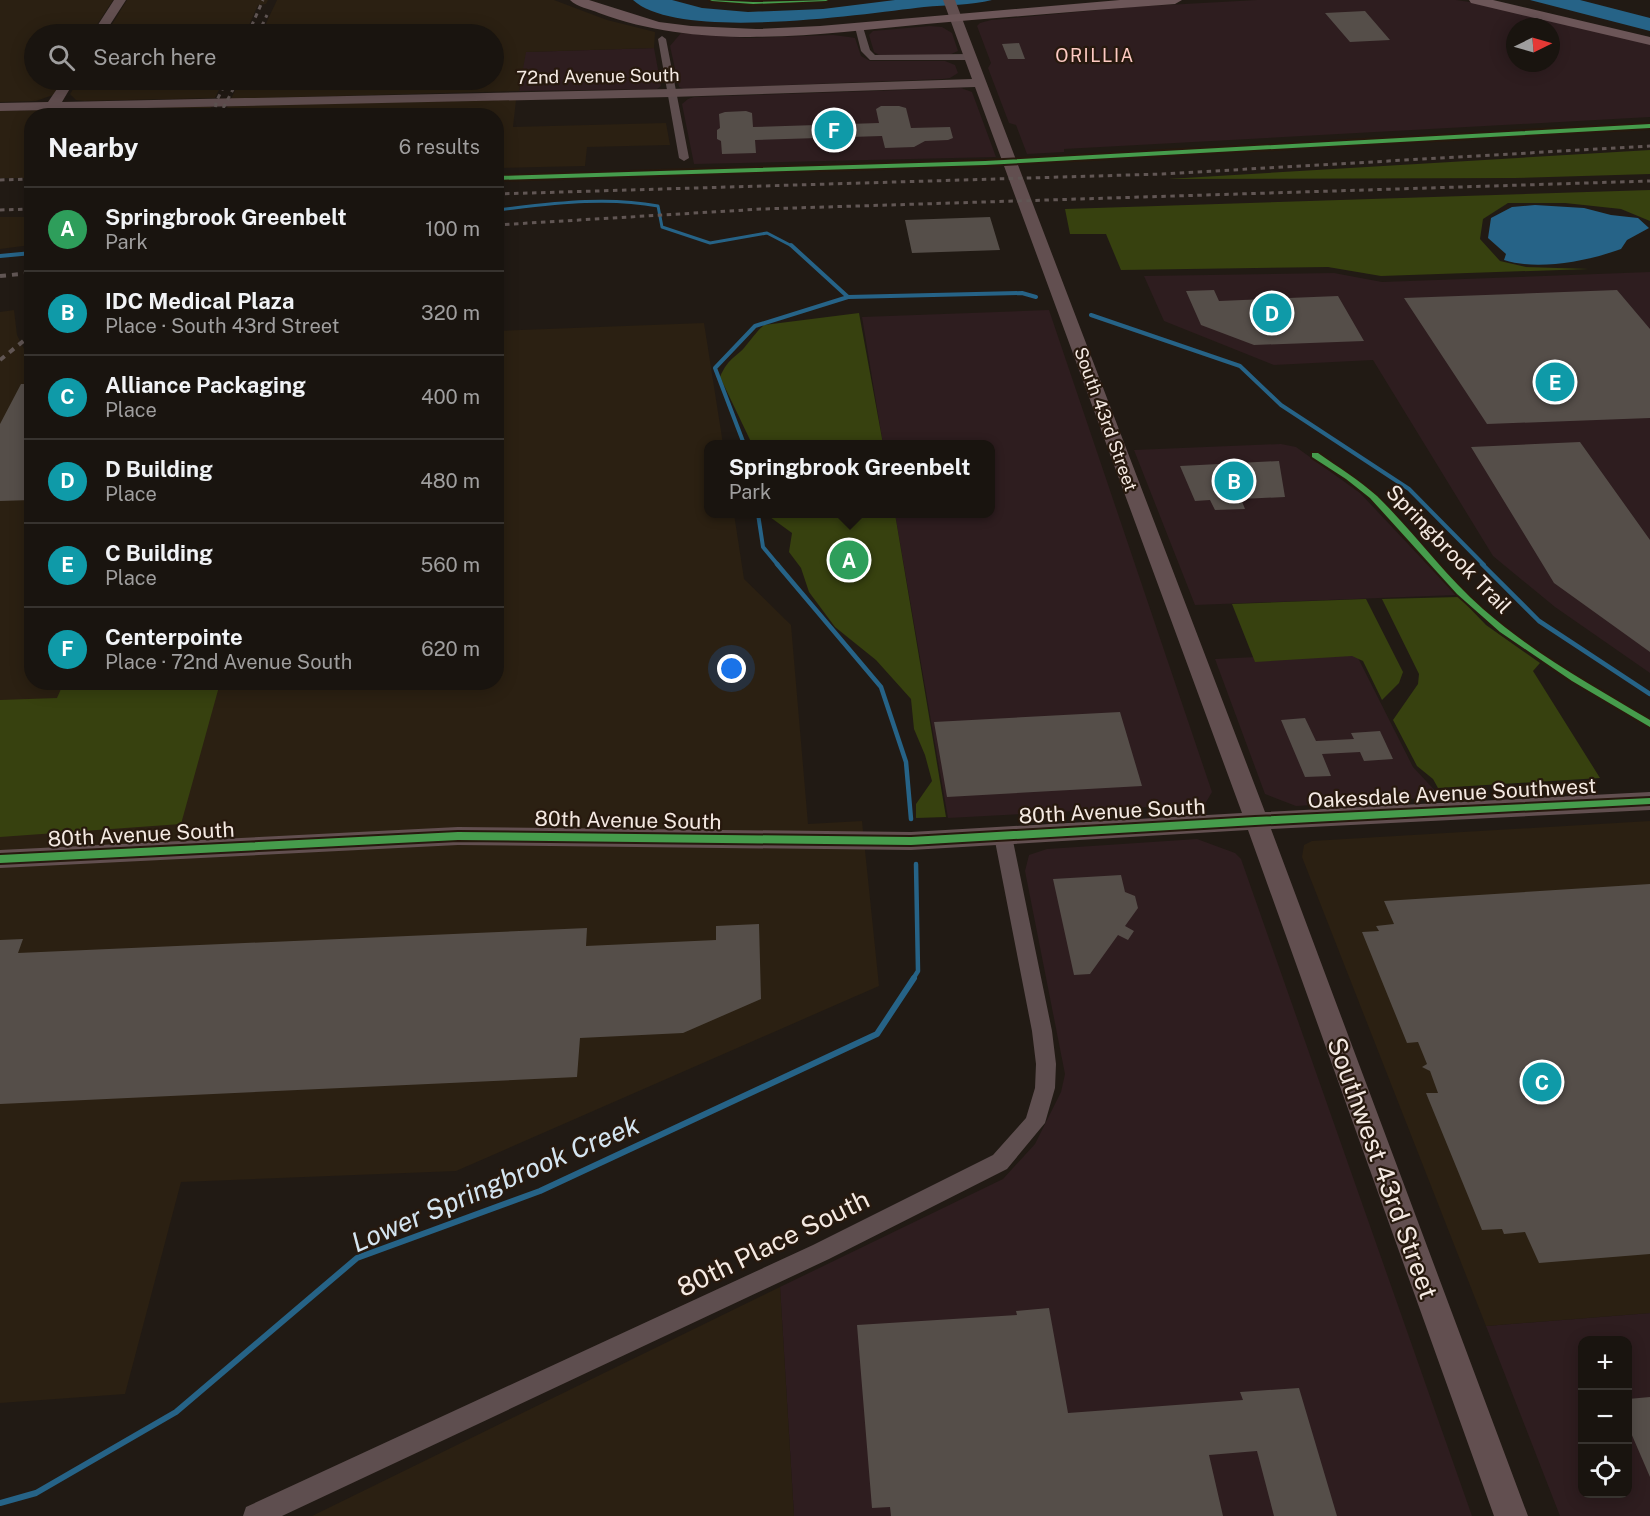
<!DOCTYPE html>
<meta charset="utf-8">
<style>
:root{--surface:#19140f;--page:#26211d;--text:#f1f3f6;--muted:#9f9e9e;--line:#37332f;--accent:#db2777}
body{margin:0;font-family:"Public Sans",sans-serif;background:var(--page);color:var(--text)}
.controls{position:absolute;right:18px;bottom:18px;display:grid;overflow:hidden;border-radius:12px;box-shadow:0 3px 15px #0003}
.controls button{width:54px;height:54px;display:grid;place-items:center;padding:0;border:0;border-bottom:2px solid var(--line);background:var(--surface);color:var(--text);font:30px sans-serif}
.compass{position:absolute;left:1506px;top:18px;width:54px;height:54px;border-radius:50%;background:var(--surface);box-shadow:0 3px 15px #0003;rotate:85deg}
.you{position:absolute;left:732px;top:669px;width:21px;height:21px;margin:-15px;border:4px solid #fff;border-radius:50%;background:#1a73e8;box-shadow:0 0 0 9px #1a73e833}
.badge{display:grid;place-items:center;width:39px;height:39px;border-radius:50%;background:var(--accent);color:#fff;font-size:20px;font-weight:700}
.pin{position:absolute;translate:-50% -50%;border:3px solid #fff;box-shadow:0 2px 6px #0006}
.popup{position:absolute;left:704px;top:440px;width:291px;height:78px;box-sizing:border-box;display:grid;place-content:center;border-radius:12px;background:var(--surface);filter:drop-shadow(0 2px 4px #0005);font-size:20px;white-space:nowrap;color:var(--muted)}
.popup b{font-size:22px;color:var(--text)}
.popup::after{content:'';position:absolute;left:50%;top:100%;margin-left:-12px;border:12px solid transparent;border-top-color:var(--surface)}
.list{margin:0;padding:0;list-style:none}
h2{display:flex;justify-content:space-between;align-items:center;height:78px;margin:0;padding:0 24px;font-size:26px}
h2 small{font-size:20px;font-weight:400;color:var(--muted)}
.list li{display:grid;grid-template-columns:39px 1fr auto;gap:18px;align-items:center;box-sizing:border-box;height:84px;padding:0 24px;border-top:2px solid var(--line)}
.list b{display:block;font-size:22px;white-space:nowrap}
.list p{margin:0;font-size:20px;white-space:nowrap;color:var(--muted)}
.list em{font-size:20px;font-style:normal;color:var(--muted)}
.icon{flex:none;width:33px;height:33px;fill:none;stroke:currentColor;stroke-width:2;stroke-linecap:round;stroke-linejoin:round}
.map{position:relative;flex:none;width:1650px;height:1516px;overflow:hidden}
.search{position:absolute;background:var(--surface);box-shadow:0 3px 15px #0003;left:24px;top:24px;width:480px;height:66px;display:flex;align-items:center;gap:15px;box-sizing:border-box;padding:0 21px;border-radius:33px;color:var(--muted);font-size:22px}
.panel{position:absolute;background:var(--surface);box-shadow:0 3px 15px #0003;left:24px;top:108px;width:480px;height:582px;border-radius:24px}
.map>svg:first-child{display:block}
</style>
<div class="map">
<svg width="1650" height="1516" viewBox="0 0 1650 1516">
<rect width="100%" height="100%" fill="#211a14"/>
<path fill="#2e1d1f" fill-rule="evenodd" d="M1257,0H1456L1484,4L1650,44V117L1064,149V152L1027,154L1016,125L1009,123L988,68L991,63L977,26L980,23L991,20L1130,7ZM1515,27H1551V63H1515Z
M930,26L942,27L952,33L958,51L949,55L881,56L874,52L869,35L873,31Z
M681,33L746,38L833,35L849,37L855,38L861,56L870,61H945L955,65L958,73L950,78L943,79L684,89L679,87L670,46Z
M654,48L661,86L657,89L519,91L525,52Z
M961,88L972,92L996,157L694,164L682,104L688,99L694,97Z
M1650,272V673L1555,607L1493,556L1373,360L1274,365L1164,321L1144,276L1334,273L1382,282Z
M1049,310L1212,792L1205,804L948,818L895,514H990V444H883L862,317Z
M1281,444L1296,447L1360,493L1456,595L1195,605L1134,450Z
M1355,652L1413,767L1441,797L1296,806L1265,794L1215,659Z
M1197,839L1235,853L1241,859L1472,1516H794L780,1287L1003,1179L1035,1144L1061,1092L1065,1074L1025,871L1029,855L1047,849Z
M1650,1313V1516H1560L1486,1326ZM1582,1340H1628V1494H1582Z"/>
<path fill="#2b2012" d="M0,0H113L91,34H34V80H63L53,95L36,101L0,102Z
M127,0H268L266,4L258,5L245,34H106Z
M277,0H554L607,20L655,32L654,48L526,52L519,91L231,99L240,80H494V34H261Z
M79,80H224L215,98L84,101L76,100L70,94Z
M516,100L513,127L666,123L670,145L587,147L585,166L497,168L496,116H221L229,105Z
M212,106L207,115L32,116L31,178H0V111Z
M0,217H31V245L0,249Z
M14,310L17,335L24,349H31L32,682H496L497,331L704,323L723,444H708V514H734L744,579L791,625L808,824L862,821L879,986L456,1171L181,1182L125,1394L0,1403V312Z
M1650,821V1313L1486,1326L1302,857L1304,845L1312,841Z
M780,1287L794,1516H312Z"/>
<path fill="#37410f" d="M1650,150V174L1514,178L1167,179Z
M1650,190V221L1621,209L1565,203H1508L1483,219L1480,239L1500,261L1526,267L1589,269L1381,276L1328,267L1121,270L1106,234H1070L1065,209Z
M859,313L883,444H752L720,377C729,356 737,358 748,343C754,336 757,331 764,325Z
M770,514H895L946,817L916,818V804L932,781L925,755L914,729L911,699L876,660L835,627L809,592L801,568L789,552L792,533L770,517Z
M1459,597L1486,625L1540,663L1533,671L1600,778L1438,788L1433,779L1417,766L1393,720L1418,684L1419,674L1382,599Z
M1366,599L1403,672L1399,683L1382,700L1363,661L1352,656L1255,662L1232,604Z
M64,682L220,683L181,824L0,837V700L57,698Z"/>
<path fill="#266387" d="M633,0H672L702,8L748,12L823,9L895,0H992C971,5 947,5 924,7C863,14 679,42 633,0Z
M1530,0H1580L1650,18V31Z
M1535,205L1584,208L1611,215L1638,218L1649,228L1627,240L1621,249C1589,261 1537,271 1504,260L1506,254L1488,238L1491,218L1512,207Z"/>
<g fill="none" stroke-linecap="round" stroke-linejoin="round">
<path stroke="#266387" stroke-width="3" d="M496,210C550,204 604,196 658,206L662,227L710,243L767,233L792,246"/>
<path stroke="#266387" stroke-width="4" d="M791,245L848,297
M0,256L32,253
M1091,315L1240,366L1281,405L1409,489L1484,565
M744,444L715,368L755,326L848,297L1022,293L1036,297
M758,514L763,547L778,565"/>
<path stroke="#266387" stroke-width="4.5" d="M777,564L881,687L906,762L911,819
M1482,564L1539,621L1650,694
M913,979L918,971L916,864"/>
<path stroke="#266387" stroke-width="6" d="M0,1503L36,1493L176,1412L357,1258L540,1191L877,1034L914,978"/>
</g>
<path fill="#554e49" d="M1365,11L1390,40L1350,42L1325,13Z
M1019,43L1025,59H1008L1002,44Z
M881,106H899L906,108L911,128L950,127L953,138L948,140L925,141L914,147L885,148L882,136L755,140L756,153L722,154L721,141L717,139V130L720,128L719,114L725,112L746,111L752,113L753,127L879,123L876,109Z
M990,217L1000,250L912,253L905,220Z
M1214,290L1219,301L1338,296L1364,341L1254,345L1201,325L1186,291Z
M1617,290L1650,329V418L1487,424L1404,298Z
M21,384H32V500L0,501V424Z
M1580,442L1650,540V652L1554,583L1471,447Z
M1279,461L1285,497L1241,499L1245,509L1215,510L1210,500L1195,501L1180,466Z
M1120,712L1142,786L947,797L934,722Z
M1305,718L1316,741L1354,739L1351,733L1380,731L1393,759L1364,761L1360,752L1322,754L1331,776L1305,777L1281,720Z
M1121,875L1125,892L1135,896L1138,908L1125,926L1134,931L1128,940L1118,935L1090,974L1074,975L1053,879Z
M1650,884V1254L1539,1263L1525,1232L1504,1234L1502,1229L1482,1230L1426,1093H1438L1430,1071L1422,1067L1427,1064L1418,1042L1407,1043L1362,932L1379,931L1376,926L1394,924L1384,901Z
M759,924L761,999L683,1033L580,1038L577,1077L0,1104V940L23,939L18,953L587,928L586,946L716,940V926Z
M1049,1308L1068,1413L1243,1400L1240,1392L1299,1388L1337,1516H1274L1257,1451L1209,1455L1223,1516H891L890,1507L872,1508L857,1325L1017,1315L1016,1311Z
M1650,1397V1477L1628,1426V1399Z"/>
<g fill="none" stroke-linecap="round" stroke-linejoin="round">
<path fill="#5e4e4f" fill-rule="evenodd" d="M859,24L863,27L870,50L875,55L970,54L975,57L970,60H870L861,51L855,27Z
M662,36L666,39L689,158L684,161L679,158L658,39Z
M1003,829L1009,831L1012,836L1052,1031L1056,1064L1055,1088L1045,1123L1007,1169L829,1259L282,1516H243L246,1507L813,1245L993,1155L1026,1118L1035,1088L1036,1064L1032,1031L994,836L997,831Z"/>
<path fill="#624f50" fill-rule="evenodd" d="M114,0H126L104,34H92Z
M943,0H955L1265,812L1650,792V810L1271,829L1528,1516H1494L1248,830L911,850L458,845L0,868V850L458,827L911,832L1242,813L975,87L671,97L0,111V103L48,102L63,80H75L62,102L671,89L972,79Z"/>
<path fill="#6c5658" fill-rule="evenodd" d="M570,0H589L659,22L691,26L756,29L820,26L1120,0H1182L1175,4C1092,10 1009,17 926,24C817,34 704,52 599,13C590,9 577,7 570,0Z
M1469,0H1493L1650,37V45L1471,3Z"/>
<path stroke="#615654" stroke-width="3" stroke-dasharray="4.5 4.5" stroke-linecap="butt" d="M248,34L263,0
M258,34L267,15
M215,116L216,102L227,80
M219,116L238,80
M0,180L32,179
M496,194L1162,174L1650,146
M0,210L32,209
M496,225L762,209L1650,181"/>
<path stroke="#615654" stroke-width="4" stroke-dasharray="6 6" stroke-linecap="butt" d="M0,276L32,273
M0,360L32,334"/>
<defs>
<path id="cycleway" d="M710,0L753,2L828,0L826,1L753,4L712,1Z
M1650,124V128L985,165L496,180V176L985,161Z
M1312,453H1318C1338,467 1359,480 1377,496C1414,532 1444,575 1483,609C1533,653 1593,686 1650,720V727L1572,681L1500,632L1457,594L1370,498L1346,479L1312,457Z
M1650,798V804L1255,825L911,845L458,840L0,863V855L458,832L911,837L1255,817Z"/>
</defs>
<use href="#cycleway" stroke="#27190e" stroke-width="4"/>
<use href="#cycleway" fill="#469c4c" fill-rule="evenodd"/>
</g>
<g text-anchor="middle" dominant-baseline="central" stroke-width="4.5" stroke-linejoin="round" paint-order="stroke">
<g font-size="18" letter-spacing="1.5" fill="#fecac3" stroke="#27190e">
<text x="1095" y="55">ORILLIA</text>
</g>
<g font-size="18" fill="#f4e9e2" stroke="#27190e">
<text transform="translate(598 76) rotate(-1)">72nd Avenue South</text>
<text transform="translate(1106 419) rotate(70)">South 43rd Street</text>
</g>
<g font-size="21" fill="#f4e9e2" stroke="#27190e">
<text transform="translate(1449 549) rotate(46)">Springbrook Trail</text>
<text transform="translate(1452 793) rotate(-3)">Oakesdale Avenue Southwest</text>
<text transform="translate(1112 811) rotate(-3)">80th Avenue South</text>
<text transform="translate(628 820) rotate(1)">80th Avenue South</text>
<text transform="translate(141 834) rotate(-3)">80th Avenue South</text>
</g>
<g font-size="26" fill="#f4e9e2" stroke="#27190e">
<text transform="translate(1383 1168) rotate(70)">Southwest 43rd Street</text>
<text transform="translate(773 1243) rotate(-26)">80th Place South</text>
</g>
<g font-size="27" font-style="italic" fill="#d4e5f1" stroke="#27190e">
<text transform="translate(495 1183) rotate(-23)">Lower Springbrook Creek</text>
</g>
</g>
</svg>
<div class="controls">
<button>+</button>
<button>−</button>
<button><svg class="icon" aria-label="locate" viewBox="0 0 24 24"><circle cx="12" cy="12" r="6"/><path d="M12 2v4M12 18v4M2 12h4M18 12h4"/></svg></button>
</div>
<svg class="compass" viewBox="-18 -18 36 36"><path d="M0-13l5 13h-10z" fill="#e53935"/><path d="M0 13l5-13h-10z" fill="#9f9e9e"/></svg>
<div class="you"></div>
<div class="pin badge" style="left:849px;top:560px;background:#2e9e5b">A</div>
<div class="popup"><b>Springbrook Greenbelt</b>Park</div>
<div class="pin badge" style="left:1234px;top:481px;background:#0f9aa8">B</div>
<div class="pin badge" style="left:1542px;top:1082px;background:#0f9aa8">C</div>
<div class="pin badge" style="left:1272px;top:313px;background:#0f9aa8">D</div>
<div class="pin badge" style="left:1555px;top:382px;background:#0f9aa8">E</div>
<div class="pin badge" style="left:834px;top:130px;background:#0f9aa8">F</div>
<div class="search"><svg class="icon" aria-label="search" viewBox="0 0 24 24"><circle cx="10" cy="10" r="6"/><path d="M15 15l6 6"/></svg>Search here</div>
<section class="panel">
<h2>Nearby<small>6 results</small></h2>
<ul class="list">
<li><span class="badge" style="background:#2e9e5b">A</span><div><b>Springbrook Greenbelt</b><p>Park</p></div><em>100 m</em></li>
<li><span class="badge" style="background:#0f9aa8">B</span><div><b>IDC Medical Plaza</b><p>Place · South 43rd Street</p></div><em>320 m</em></li>
<li><span class="badge" style="background:#0f9aa8">C</span><div><b>Alliance Packaging</b><p>Place</p></div><em>400 m</em></li>
<li><span class="badge" style="background:#0f9aa8">D</span><div><b>D Building</b><p>Place</p></div><em>480 m</em></li>
<li><span class="badge" style="background:#0f9aa8">E</span><div><b>C Building</b><p>Place</p></div><em>560 m</em></li>
<li><span class="badge" style="background:#0f9aa8">F</span><div><b>Centerpointe</b><p>Place · 72nd Avenue South</p></div><em>620 m</em></li>
</ul>
</section>
</div>
